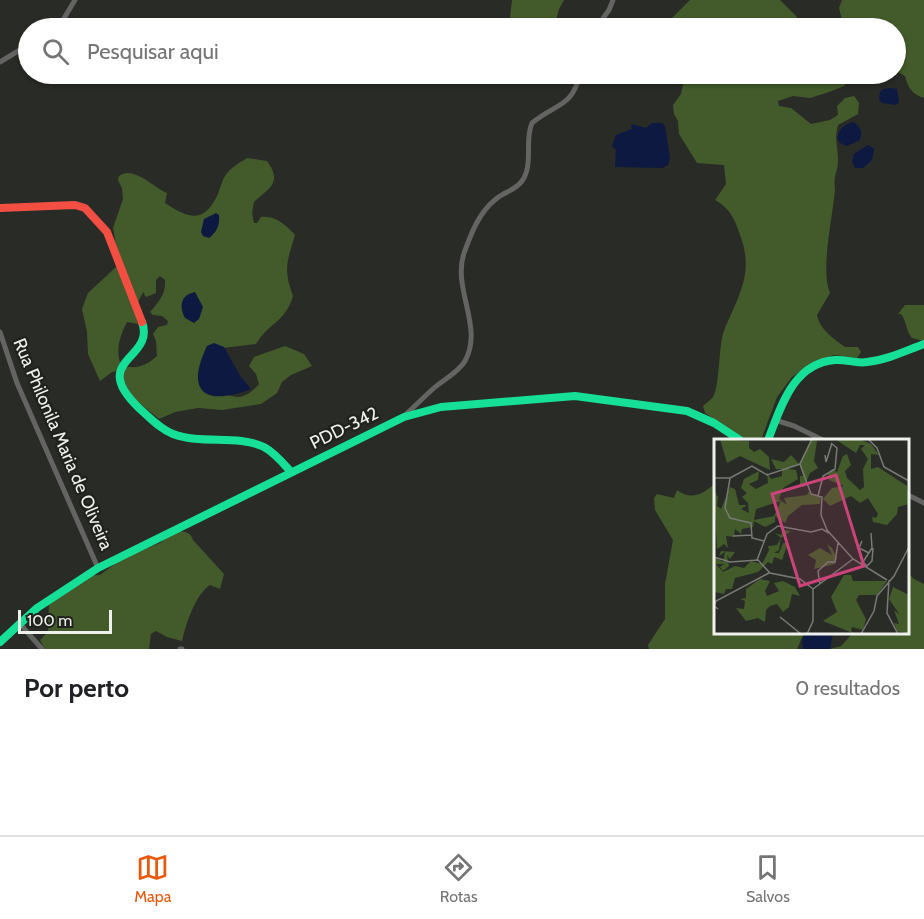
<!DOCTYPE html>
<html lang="pt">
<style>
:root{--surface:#fff;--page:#f6f6f6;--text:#202124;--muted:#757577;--line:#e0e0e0;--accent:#ea580c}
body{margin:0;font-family:Cabin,sans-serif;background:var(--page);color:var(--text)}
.scale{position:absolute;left:18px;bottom:15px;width:94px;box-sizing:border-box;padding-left:6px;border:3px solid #eff1ed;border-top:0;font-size:16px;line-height:21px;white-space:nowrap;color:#eff1ed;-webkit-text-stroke:4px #1f221d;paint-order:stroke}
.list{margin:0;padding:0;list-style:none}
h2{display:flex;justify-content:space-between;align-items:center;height:78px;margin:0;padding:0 24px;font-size:26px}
h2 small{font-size:20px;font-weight:400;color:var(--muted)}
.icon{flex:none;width:33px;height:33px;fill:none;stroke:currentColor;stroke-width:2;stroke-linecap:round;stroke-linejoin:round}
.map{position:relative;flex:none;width:924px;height:649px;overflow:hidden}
.search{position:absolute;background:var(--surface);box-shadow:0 2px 4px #0004;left:18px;right:18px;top:18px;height:66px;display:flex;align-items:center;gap:15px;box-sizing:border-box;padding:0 21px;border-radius:33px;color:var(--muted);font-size:22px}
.sheet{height:186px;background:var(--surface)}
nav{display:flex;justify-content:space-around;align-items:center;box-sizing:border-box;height:84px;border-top:2px solid var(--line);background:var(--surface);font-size:16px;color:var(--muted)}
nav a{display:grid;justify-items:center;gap:3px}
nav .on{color:var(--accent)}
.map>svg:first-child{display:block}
</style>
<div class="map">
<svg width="924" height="649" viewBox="0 0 924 649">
<rect width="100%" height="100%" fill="#292b27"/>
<path fill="#435b2b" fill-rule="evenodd" d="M512,0H564L559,9L554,28H515L510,18Z
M690,0H780L797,17L791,28H653L668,22Z
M842,0H924V98C912,94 908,88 905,76L896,71V28H844L839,8Z
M677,74H852L844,86L829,92L810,98L793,96L778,101L779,106L791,108L811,124L830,120L838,115L837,106L845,98L854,96L859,103L858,114L838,125C834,140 838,146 838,160C838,172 833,175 835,189C833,217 820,269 830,293L817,315C820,330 833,338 845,347H858L861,352L857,358L834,355L814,361L792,377L777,397L761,440H746L705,413L703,406C706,403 711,400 713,397C719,388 719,352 722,338C724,328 729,320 732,312C746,282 751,263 739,232C734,217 729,208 715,200L726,184L724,165L697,163L679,134L678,121L674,114L673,105L681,94L683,84Z
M247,158L267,161C283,183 269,188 254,202L252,213L254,223H257L261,217C275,215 286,225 295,235C287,262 283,269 293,296C285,323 269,322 256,344L215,349L214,388C233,398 243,403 259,384L256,374L249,366L254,357L285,346L304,354L312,366L291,375L282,382L277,393L261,404L222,410L198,408L175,412L159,419L124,390L117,371L112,372L100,381L88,354L87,332L82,309L88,293L116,267V245L113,228L123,199L122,188L118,180L119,176C133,165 153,187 167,193L165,203C189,219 204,224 218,194C220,188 222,181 225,176C230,168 239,163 247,158ZM160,276L165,280C166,294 159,302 150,312L153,315L162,316L168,321L167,325L158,327L153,334L156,341L157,356C146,366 135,370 121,365C115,350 120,336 127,322L138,324L137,304L143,292L146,297L156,293V280Z
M905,305H924V341L912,338C906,331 907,322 901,314H898Z
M715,483L716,632L804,633L797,649H649L648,645L665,619V584L673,540L655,510L654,498L657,494L674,498L677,490C691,501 704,494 715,483Z
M176,531C185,532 190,531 193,540L224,574L220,589L210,585C195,595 186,624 182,641L167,637L156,631L151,634L149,649H45L40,640L48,632L49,603L81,576L100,575L124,557L160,543Z
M908,573L914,579L924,584V649H830L841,646L853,633L908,632Z"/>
<path fill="#0d1941" d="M891,88L897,89L899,102L896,105L882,103L879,99L880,92L883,89Z
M854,122C860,128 863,132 860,140L847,146L840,143L837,138C840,128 844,124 854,122Z
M652,123H662L665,126L670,158L668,165L662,168L615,167L616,150L612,146L616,135L632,129L631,124L646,128Z
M868,145L874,149L872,160L863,168H855L852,162L854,154Z
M216,213L219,215C220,225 217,232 209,238L203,236L201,232L204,219Z
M195,292L203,307L199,319L194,323L185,318C179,307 180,295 195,292Z
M214,343L224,347L241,377L251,389C207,406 184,394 207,346Z
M806,632L833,633L830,649H803L802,640Z"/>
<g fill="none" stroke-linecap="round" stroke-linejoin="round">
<path stroke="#646463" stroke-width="5" d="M54,28L63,20L75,0
M596,28L609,10L613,0
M0,62L28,45
M0,332L17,383L98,568
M404,416C414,407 424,397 434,388C443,380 459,372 465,361C484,327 452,289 464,253C471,234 479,212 496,199C504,192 516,190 522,181C534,164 524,141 532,123C556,103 572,108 580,74
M775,420L794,426L823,440
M908,495L924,503
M20,624L42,649
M180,649H182"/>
<path stroke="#16e098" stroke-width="8" d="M142,322C156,360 87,359 140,409C150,418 160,429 173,434C202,445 237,434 264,447C275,453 283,463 291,472
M768,440C781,407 793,363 835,360C846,359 856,364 867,362C887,360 905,351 924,344
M0,642L37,608L98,568L404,417L441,407L575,396L687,411L714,423L740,440"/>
<path stroke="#f24e42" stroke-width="8" d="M0,208L75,205L85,208L107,232L142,322"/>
</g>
<g text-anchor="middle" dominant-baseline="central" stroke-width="4.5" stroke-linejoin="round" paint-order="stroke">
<g font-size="18" fill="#eff1ed" stroke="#1f221d">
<text transform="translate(344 428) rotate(-26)">PDD-342</text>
<text transform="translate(63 444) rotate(67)">Rua Philonila Maria de Oliveira</text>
</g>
</g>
<g transform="translate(714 439)">
<rect width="195" height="195" fill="#292b27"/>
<path d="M6,0L35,2V9L40,13L46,10L55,18L56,31L26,17L13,24ZM97,0L103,2L100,22L104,29L96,34L90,48L86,45V37H89L86,26L74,30L82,31L84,40L69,49L65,60L73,66L70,59L93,56L95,53L107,58L106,65L88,66L74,77L71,84L61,77V83L51,88L40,82L39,88L28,90L27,95L21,90L20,98L12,97L14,109L10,105L3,110L0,51L4,58L3,67L7,70L16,48L21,50L25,66H33L27,70L35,74L34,64L28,58L33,54L27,49L30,40L45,32L44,41L35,45L42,50L54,44L53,33L57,40L68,37V30H62L57,20L70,23L77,16L85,25ZM67,62L60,77L40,81L42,70ZM121,0H145L157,5L165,16L157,15V30L164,28L193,47L195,65L184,68L183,75L173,86L159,83L158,78L162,79L164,75L154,59L146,64L137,57L116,67L109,60L118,49L130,47L115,41L114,35L118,30L123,33L129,17L133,15L137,26L131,32L133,39L146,51L150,48L149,30L154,20L147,10L151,6H146L142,14ZM69,91L77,92L67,99L65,111L60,114H65L69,104H74L68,121L60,118L58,125L54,123L44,133L21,139L18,150H12L10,155L0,153V117L9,123L11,113L5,117L7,112L21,113L16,120L13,116L15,127L9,132L6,128L10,125H2L9,133L21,127L30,129L37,122L48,125L55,111L54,107L63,106L67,99L61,94L67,96ZM113,105L118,109L123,119L121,125L100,130L102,121L94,116L106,109L118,116ZM130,136H137L139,142H173L163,156H145L142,161L152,180L149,191L138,188L137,192L141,195L109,182L123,173L117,158ZM46,140L56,142L51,152L53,157L65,152L60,144L69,142L81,148L86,157L78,155L75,168L69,173L63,165L56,167L52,171L51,183L44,179L32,182L22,169L30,170L31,162L26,160L32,159V150ZM179,148L195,156V195L183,192L180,184L185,185L180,171L186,176L175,160Z" fill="#435b2b" fill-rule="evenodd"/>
<path fill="none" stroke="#787a76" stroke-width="1.5" d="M98,0L86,25L97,55L108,58L107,76L113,91L139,120L173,141M154,0L163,9L170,28L195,42M111,16L112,23L118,4M0,39H16L11,69L16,79L37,84L38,99L50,102M16,39L38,27L53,36L86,25M104,57L109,37L121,30L123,9L117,4M19,97L38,96M148,102L145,109L155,114M0,118L16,123L44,121L56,134L86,140L99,150M43,121L53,95L64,87L97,93L108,90L115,94M149,123L153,127L158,122L159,109M147,126L158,109L157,94M175,141L173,174L184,195M106,146L104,132L114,123H121L124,104M99,150L139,120M4,170L0,167L2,162L55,134M66,178L87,195M93,195L99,182V150M147,195L160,172L163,157L180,137L195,108"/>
<path fill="#cb4378" fill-opacity="0.15" stroke="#cb4378" stroke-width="3" d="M122,36L150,127L86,147L58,55Z"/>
<rect width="195" height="195" fill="none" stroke="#eff1ed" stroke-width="3"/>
</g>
</svg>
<div class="scale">100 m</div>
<div class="search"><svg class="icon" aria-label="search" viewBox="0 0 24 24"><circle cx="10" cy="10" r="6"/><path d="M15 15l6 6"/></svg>Pesquisar aqui</div>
</div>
<section class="sheet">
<h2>Por perto<small>0 resultados</small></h2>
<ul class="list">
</ul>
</section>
<nav>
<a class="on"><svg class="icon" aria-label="map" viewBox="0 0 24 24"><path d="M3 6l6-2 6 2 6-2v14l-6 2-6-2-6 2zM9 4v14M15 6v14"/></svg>Mapa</a>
<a><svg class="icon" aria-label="directions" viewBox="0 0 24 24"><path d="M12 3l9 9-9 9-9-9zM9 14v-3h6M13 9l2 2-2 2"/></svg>Rotas</a>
<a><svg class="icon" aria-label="saved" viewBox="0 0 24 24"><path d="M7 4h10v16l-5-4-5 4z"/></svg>Salvos</a>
</nav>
